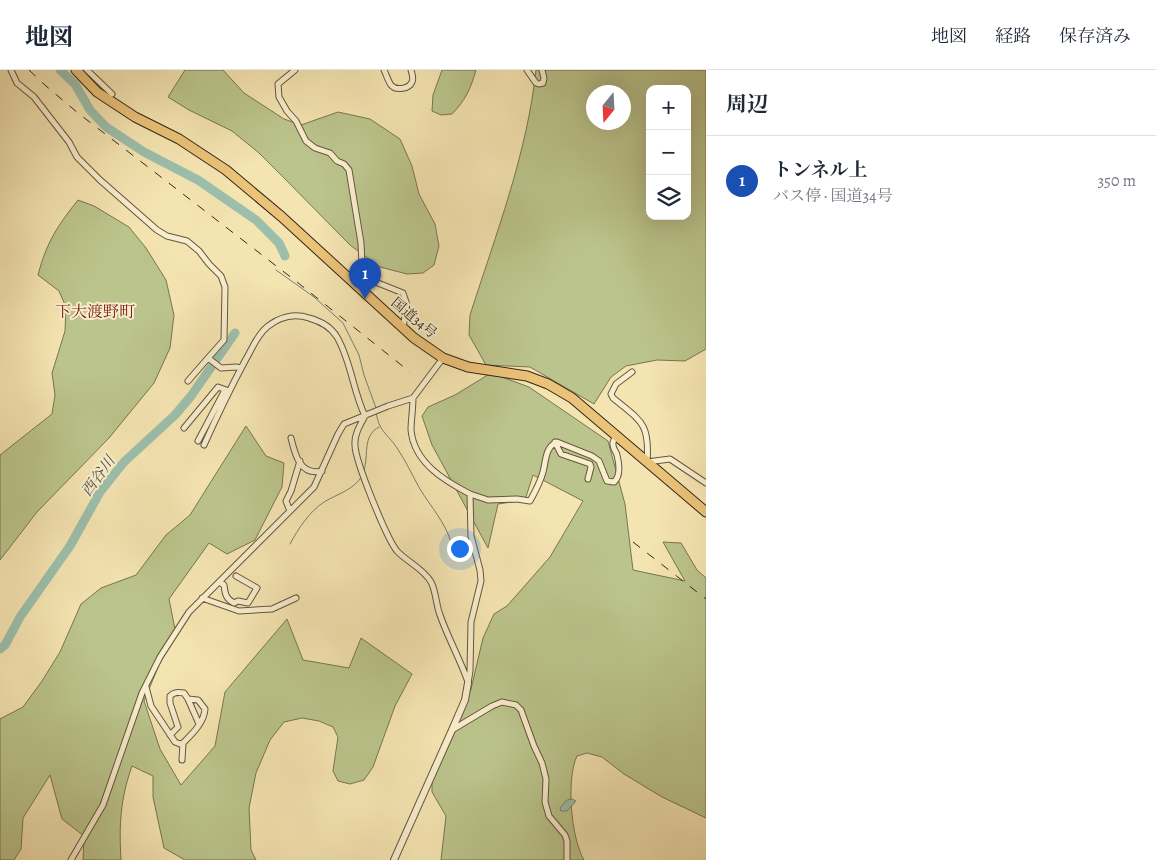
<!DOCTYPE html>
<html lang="ja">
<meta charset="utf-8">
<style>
:root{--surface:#fff;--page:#f2f2f3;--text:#1f2937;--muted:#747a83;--line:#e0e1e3;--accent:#7c3aed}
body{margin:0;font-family:Alegreya,"Noto Serif JP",serif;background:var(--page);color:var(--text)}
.controls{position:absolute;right:15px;top:15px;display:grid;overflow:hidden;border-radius:10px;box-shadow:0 5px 20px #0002}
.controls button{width:45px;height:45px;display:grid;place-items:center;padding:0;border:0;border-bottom:1px solid var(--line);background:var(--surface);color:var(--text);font:25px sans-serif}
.compass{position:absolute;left:586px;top:15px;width:45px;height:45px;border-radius:50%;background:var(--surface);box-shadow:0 5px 20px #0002;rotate:198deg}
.you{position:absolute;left:459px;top:478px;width:18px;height:18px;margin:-12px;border:4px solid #fff;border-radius:50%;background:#1a73e8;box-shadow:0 0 0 8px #1a73e833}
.badge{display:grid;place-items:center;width:32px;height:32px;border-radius:50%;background:var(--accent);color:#fff;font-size:16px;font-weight:700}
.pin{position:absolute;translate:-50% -41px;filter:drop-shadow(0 1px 2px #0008)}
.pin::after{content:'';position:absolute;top:26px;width:18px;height:15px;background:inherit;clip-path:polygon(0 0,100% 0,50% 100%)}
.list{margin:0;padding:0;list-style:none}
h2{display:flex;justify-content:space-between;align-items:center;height:65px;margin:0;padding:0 20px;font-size:21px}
h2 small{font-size:16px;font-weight:400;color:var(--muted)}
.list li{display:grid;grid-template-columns:32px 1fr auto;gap:15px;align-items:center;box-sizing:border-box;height:90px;padding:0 20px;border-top:1px solid var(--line)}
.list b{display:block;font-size:19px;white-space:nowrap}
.list p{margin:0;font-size:16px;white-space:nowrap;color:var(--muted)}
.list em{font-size:16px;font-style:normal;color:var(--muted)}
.icon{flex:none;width:28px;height:28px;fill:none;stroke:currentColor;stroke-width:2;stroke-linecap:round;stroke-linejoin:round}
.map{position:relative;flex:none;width:706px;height:790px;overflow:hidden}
header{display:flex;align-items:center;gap:30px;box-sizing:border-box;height:70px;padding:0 25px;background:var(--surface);border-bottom:1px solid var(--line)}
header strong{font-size:24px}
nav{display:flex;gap:28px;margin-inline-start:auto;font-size:18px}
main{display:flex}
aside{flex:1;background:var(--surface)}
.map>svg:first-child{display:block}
</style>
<header>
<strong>地図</strong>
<nav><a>地図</a><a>経路</a><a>保存済み</a></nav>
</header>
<main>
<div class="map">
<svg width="706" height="790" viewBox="0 0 706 790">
<rect width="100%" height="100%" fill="#f4e4b1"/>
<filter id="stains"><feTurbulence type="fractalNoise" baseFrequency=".004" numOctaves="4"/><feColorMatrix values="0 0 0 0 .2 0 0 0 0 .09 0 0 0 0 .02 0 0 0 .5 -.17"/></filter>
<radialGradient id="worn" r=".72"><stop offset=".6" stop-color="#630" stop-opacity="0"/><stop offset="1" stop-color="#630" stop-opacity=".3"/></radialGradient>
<path fill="#bbc48c" stroke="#787552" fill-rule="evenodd" d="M185,0H223L244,23L284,49L301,55L338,42L370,49L400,69L412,96L419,124L435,154L439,176L434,195L423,203L407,204L380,197L350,175L287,111L259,83L232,61L189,40L168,27Z
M442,0H476C471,18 465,31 452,44L441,45L432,41L433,25Z
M536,0H706V279L685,291L657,290L626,296L611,307L594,334L530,297L486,295L469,265L470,245C496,164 527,84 536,0ZM650,19H687V146H650ZM594,22H624V52H594Z
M78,130L94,136L129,157L146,178L166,210L174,245L170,278L154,313L109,368L37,442L0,490V385L52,344L55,325L52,303L65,261L66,237L59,221L38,205C46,173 58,155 78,130Z
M491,303L529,317L608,371L625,434L633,500L685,511L663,472L681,473L697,500L706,508V748L662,727L624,704L602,687L587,683L577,686C566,709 571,768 584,790H441L446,746L432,722V696L450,665L471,619L483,568L494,544L507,536L550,487L583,431L533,405L525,430L498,434L488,478L432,375L422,346L428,337L455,325Z
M246,356L266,386L284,393L282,417L255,470L227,484L209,473L169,529L176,564L159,595L144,631L160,679L181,715L215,676L225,622L287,549L303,590L349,598L361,568L412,604L395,636L373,697L364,710L350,714L338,711L333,701L338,667L333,657L319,651L302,648L284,652L270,670L256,703L249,738L251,780L256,790H185L164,778L153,727V706L132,696C120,730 119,755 121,790H83L84,766L62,749L50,705L23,748L21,779L14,790H0V649L23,637L42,611L60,582L81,534L101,518L136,505L166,465L190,445Z"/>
<path fill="#9cbfac" stroke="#728271" d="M572,729L576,731L567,741H561L560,738L567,730Z"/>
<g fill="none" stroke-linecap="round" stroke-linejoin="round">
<path stroke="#728271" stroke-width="1" d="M276,200L314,227L343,253L359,285L364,305L376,338
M376,342C379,362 387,363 397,378C406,391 412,405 420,419C431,437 445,452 451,472
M364,400C369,384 362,366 379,357
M290,474C298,459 309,442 324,432C337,424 354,420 362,406"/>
<path stroke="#9cbfac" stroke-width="9" d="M60,0L75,14L90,40L106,57L144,82L198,110L256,150L279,173L285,186
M0,579L5,575L20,547L70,476L100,422L124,392L175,345L191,326L235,263"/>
<defs>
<path id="minor" d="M11,0L17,13L34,27L69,72L77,87L100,110L157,160L167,166L187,171L199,181L209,194L221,206L225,217L224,270L208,288
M87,0L112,24
M295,0L278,14L279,27L287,41L296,51L306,71L315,78L330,83L337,91L344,94L349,100L361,173L362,195L366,202L373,211L403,223L407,235L403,257
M384,0C386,4 388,11 391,15C396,21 409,19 412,12C414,8 412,4 411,0
M527,0L536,13L539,14L543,13L544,8L542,0
M632,302L616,314L611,324L613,328C641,351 650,353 647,392L670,389L706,413
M188,311L208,288L221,298L236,297L241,298
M413,328C413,338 411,351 411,360C414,393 445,411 470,424L471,466L480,500L481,511L471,552L470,601L468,613
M365,346C360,355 354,365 355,375C355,391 387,469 397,481C407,492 423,498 431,512C436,521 436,535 440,545C448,568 460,589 468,612
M184,358L218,317L229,321
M291,368C295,385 300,406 322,401
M198,371L225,320
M555,372L561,384L590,394L591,397L588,409
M204,375C217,346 231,317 246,289C252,279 257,265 267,257C279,247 294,243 309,248C320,251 331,257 337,267C351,291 353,321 365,346
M470,424L488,430L517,429L530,431C535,422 540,413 543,402C546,391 545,377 557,372L592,386L599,391L607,411L614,412C621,406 619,393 617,385C616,381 612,378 613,373C613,371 615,368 617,366
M290,441L286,431L291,421L300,391
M219,512L224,515C225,524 226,529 234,533L238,531L248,533L257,518L236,506
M202,528L239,541L272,539L296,528
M146,617L151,636L175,672L180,674L183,673C192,664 204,653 205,639L198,630L188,629L199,654
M452,660L492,636L502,632L516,635L521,640L534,676L542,693L546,709L545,732L549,746L565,765L567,771V790
M170,665L178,657L170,633V626C174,622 178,622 184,623L188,629
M182,690L183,673
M71,790L103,735L142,623L160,587L189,542L314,417L338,364L344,354L388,336L413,328L443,288"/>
<path id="tertiary" d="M394,790L452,660L465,630L468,613"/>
<path id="trunk" d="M76,0L97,22L135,47L179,69L226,100L282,147L414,268L443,288L468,297L527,306L548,314L572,328L706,442"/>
</defs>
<use href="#minor" stroke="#64563e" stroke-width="7"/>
<use href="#tertiary" stroke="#64563e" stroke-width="8"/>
<use href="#trunk" stroke="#342618" stroke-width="11"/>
<use href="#minor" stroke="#f8edcc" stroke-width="5"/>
<use href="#tertiary" stroke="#f8edcc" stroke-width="6"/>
<use href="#trunk" stroke="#eac278" stroke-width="9"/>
<path stroke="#342618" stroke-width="1" stroke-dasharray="9 9" stroke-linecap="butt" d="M29,0L46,16L78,43L297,212L410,302
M633,472L706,529"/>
</g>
<g text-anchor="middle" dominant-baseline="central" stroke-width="4" stroke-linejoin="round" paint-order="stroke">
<g font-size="14" fill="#342618" stroke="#f8edcc">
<text transform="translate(414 248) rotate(40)">国道34号</text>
</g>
<g font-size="15" font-style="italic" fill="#535444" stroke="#f8edcc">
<text transform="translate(98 406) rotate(-54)">西谷川</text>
</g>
<g font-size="16" fill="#7a1f14" stroke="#f8edcc">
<text x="95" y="242">下大渡野町</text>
</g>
</g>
<rect width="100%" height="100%" filter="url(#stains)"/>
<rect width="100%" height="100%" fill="url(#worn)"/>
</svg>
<div class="controls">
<button>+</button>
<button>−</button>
<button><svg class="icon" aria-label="layers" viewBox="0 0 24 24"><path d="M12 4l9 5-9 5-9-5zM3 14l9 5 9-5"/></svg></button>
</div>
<svg class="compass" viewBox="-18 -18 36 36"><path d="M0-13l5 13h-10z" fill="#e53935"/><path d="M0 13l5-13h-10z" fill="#747a83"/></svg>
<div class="you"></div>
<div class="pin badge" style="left:365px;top:229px;background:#1a4fb4">1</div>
</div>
<aside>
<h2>周辺<small></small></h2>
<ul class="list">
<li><span class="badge" style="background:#1a4fb4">1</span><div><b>トンネル上</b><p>バス停 · 国道34号</p></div><em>350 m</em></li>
</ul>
</aside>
</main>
